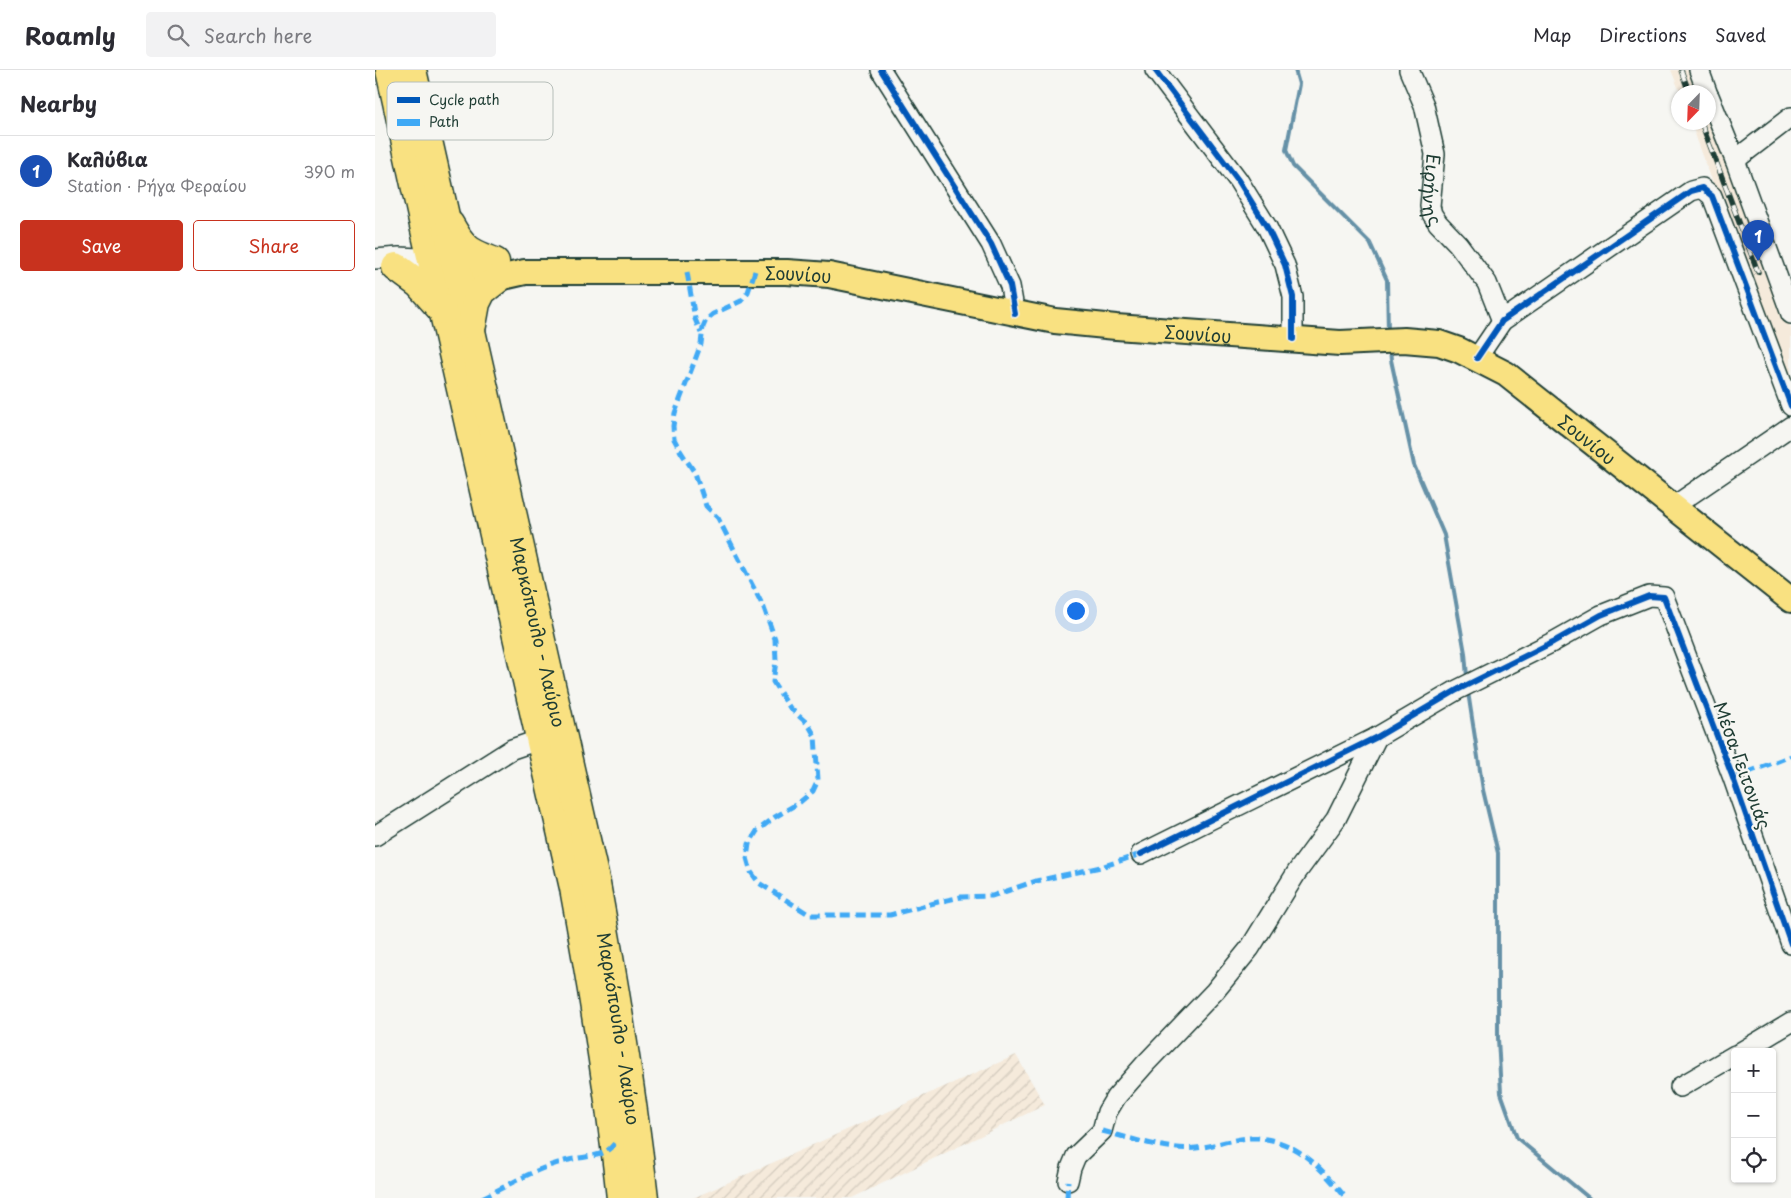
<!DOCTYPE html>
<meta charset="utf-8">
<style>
:root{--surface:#fff;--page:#f2f2f3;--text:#2b2b33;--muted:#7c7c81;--line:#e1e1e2;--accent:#c8321e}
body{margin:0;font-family:"Playpen Sans",sans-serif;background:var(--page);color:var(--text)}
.controls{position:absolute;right:15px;bottom:15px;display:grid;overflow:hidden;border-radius:5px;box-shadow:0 1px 4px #0004}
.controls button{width:45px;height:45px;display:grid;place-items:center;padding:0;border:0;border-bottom:1px solid var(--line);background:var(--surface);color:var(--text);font:25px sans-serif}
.compass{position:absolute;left:1296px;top:15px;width:45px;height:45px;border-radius:50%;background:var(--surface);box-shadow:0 1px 4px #0004;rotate:203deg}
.you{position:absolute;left:700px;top:540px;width:18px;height:18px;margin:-12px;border:4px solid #fff;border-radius:50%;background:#1a73e8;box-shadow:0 0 0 8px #1a73e833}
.badge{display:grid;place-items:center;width:32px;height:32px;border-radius:50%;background:var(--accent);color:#fff;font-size:16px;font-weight:700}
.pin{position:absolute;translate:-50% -41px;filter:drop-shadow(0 1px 2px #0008)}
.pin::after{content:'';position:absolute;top:26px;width:18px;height:15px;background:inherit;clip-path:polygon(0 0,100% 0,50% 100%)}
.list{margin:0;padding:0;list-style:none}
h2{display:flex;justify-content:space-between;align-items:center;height:65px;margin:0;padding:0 20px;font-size:21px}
h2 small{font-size:16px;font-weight:400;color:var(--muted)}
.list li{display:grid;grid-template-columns:32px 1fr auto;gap:15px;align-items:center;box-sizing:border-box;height:70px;padding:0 20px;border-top:1px solid var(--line)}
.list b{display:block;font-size:19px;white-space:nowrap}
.list p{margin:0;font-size:16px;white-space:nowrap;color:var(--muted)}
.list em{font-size:16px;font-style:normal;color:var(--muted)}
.actions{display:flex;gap:10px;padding:15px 20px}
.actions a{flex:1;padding:11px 0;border:1px solid var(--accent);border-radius:5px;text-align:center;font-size:18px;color:var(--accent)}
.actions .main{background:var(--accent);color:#fff}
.icon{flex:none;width:28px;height:28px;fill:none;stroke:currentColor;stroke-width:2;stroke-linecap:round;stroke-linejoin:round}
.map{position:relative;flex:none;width:1416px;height:1128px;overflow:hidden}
header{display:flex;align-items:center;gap:30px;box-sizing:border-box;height:70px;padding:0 25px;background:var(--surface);border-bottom:1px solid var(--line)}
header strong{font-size:24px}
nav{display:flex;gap:28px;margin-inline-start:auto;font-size:18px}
.search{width:350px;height:45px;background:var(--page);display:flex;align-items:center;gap:12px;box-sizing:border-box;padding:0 18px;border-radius:5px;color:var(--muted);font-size:19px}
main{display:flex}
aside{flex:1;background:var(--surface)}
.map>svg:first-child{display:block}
</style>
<header>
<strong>Roamly</strong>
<div class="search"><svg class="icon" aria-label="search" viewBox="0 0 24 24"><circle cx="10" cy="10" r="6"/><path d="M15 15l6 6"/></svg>Search here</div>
<nav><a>Map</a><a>Directions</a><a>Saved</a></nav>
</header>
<main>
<aside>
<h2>Nearby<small></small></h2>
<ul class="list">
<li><span class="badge" style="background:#1a4fb4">1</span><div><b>Καλύβια</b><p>Station · Ρήγα Φεραίου</p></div><em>390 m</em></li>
</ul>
<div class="actions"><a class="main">Save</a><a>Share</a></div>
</aside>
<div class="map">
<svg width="1416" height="1128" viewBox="0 0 1416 1128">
<defs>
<pattern id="industrial-furrows" width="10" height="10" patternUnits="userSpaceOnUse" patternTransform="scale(1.25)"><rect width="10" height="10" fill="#f5eadb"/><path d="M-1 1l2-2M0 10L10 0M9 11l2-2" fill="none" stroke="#d2cabd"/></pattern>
</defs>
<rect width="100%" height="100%" fill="#f6f6f2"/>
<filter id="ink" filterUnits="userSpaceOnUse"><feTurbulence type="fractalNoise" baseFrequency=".02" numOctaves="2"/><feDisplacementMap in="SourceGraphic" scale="10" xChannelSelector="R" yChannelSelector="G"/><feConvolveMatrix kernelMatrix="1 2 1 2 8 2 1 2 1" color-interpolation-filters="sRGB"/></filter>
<g filter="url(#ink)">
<path fill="#f5eadb" d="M1296,0H1318L1326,22H1305Z
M1334,41L1416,259V316L1410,310L1316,53L1334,52Z"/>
<path fill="url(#industrial-furrows)" d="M641,985L670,1035L477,1128H318Z"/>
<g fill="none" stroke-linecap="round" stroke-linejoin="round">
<path stroke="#6691a7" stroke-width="4" d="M920,0L924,14L911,80L918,96L995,173L1012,210L1013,263
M1015,278L1016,290L1039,395L1069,465L1090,583L1092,607
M1093,622L1108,720L1123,783V968L1126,1023L1142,1068L1214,1128"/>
<defs>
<g id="minor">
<path d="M506,0L616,174L635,216L640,244"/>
<path d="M780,0L863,110L892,157L910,195L918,227V269"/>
<path id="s1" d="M1034,0L1049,35L1060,84L1055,136L1057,144L1063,153L1083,174L1112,213L1127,251"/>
<path d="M1324,0L1332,22"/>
<path d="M1334,26L1360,90L1416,244"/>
<path d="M1360,90L1416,47"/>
<path d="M0,189L24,187L66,189"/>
<path d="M1102,288L1127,251L1316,121L1327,118L1337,126L1416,336"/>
<path d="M1299,436L1416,356"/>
<path d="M0,766L137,679L166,669"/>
<path d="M766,784L1002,667L1082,620L1178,572L1226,545L1274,526L1289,527L1358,708L1416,874"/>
<path d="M1366,982L1416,952"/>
<path d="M1305,1017L1360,985"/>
<path d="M693,1111L696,1098L701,1086L727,1061L732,1042L741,1027L771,993L840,921L875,878L922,802L961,749L1002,667"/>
</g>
<g id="major">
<path id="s2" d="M65,205L124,208L150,202H412L454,205L680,251L741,257L965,273L1029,270L1064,273L1084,280L1131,304L1416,530"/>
</g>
<g id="highway">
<path d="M15,0L48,151L199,818C218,921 235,1024 246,1128"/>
<path id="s3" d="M37,0L221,814C240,918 257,1023 269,1128"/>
<path d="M75,155C89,180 94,182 120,192"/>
<path d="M21,197L44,214L67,240"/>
<path d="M97,255L101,233L107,221L124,208"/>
</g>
</defs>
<use href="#minor" stroke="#1f3d34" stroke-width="22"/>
<use href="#major" stroke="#1f3d34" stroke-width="28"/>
<use href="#highway" stroke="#1f3d34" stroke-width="31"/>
<use href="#minor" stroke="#f6f6f2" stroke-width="19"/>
<use href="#major" stroke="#f9e181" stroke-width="24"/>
<use href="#highway" stroke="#f9e181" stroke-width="28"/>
<defs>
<path id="rail" d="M1306,0L1314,22
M1326,52L1383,202"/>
</defs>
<use href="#rail" stroke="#1f3d34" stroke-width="5.5"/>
<use href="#rail" stroke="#f6f6f2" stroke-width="4" stroke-dasharray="11" stroke-linecap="butt"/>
<path stroke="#3fa9f5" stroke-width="5" stroke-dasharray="10 5" stroke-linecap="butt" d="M380,201L373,222L366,231L338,244L331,250L328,257L326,274L300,343L298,356L299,369L306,382L320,403L331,436L343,448L389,538L400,569L401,591L398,612L415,638L433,654L440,666L443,710L438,721L425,732L400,747L382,761L374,774L372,788L376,802L384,813L435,845H515L563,832L586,827L617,826L661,811L726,797L766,784
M312,202L320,249L326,263
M1358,708L1416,686
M727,1061C755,1068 792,1081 821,1078C841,1076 861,1067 882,1068C922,1070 947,1099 971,1128
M107,1128C136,1114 163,1097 194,1090C212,1085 228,1089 240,1073
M692,1128L693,1111"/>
<defs>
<path id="cycleway" d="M506,0L616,174L635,216L640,244
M780,0L863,110L892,157L910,195L918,227V269
M1102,288L1127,251L1316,121L1327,118L1337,126L1416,336
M766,784L1002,667L1082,620L1178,572L1226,545L1274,526L1289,527L1358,708L1416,874"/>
</defs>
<use href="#cycleway" stroke="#f6f6f2" stroke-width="9"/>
<use href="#cycleway" stroke="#0057b8" stroke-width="6"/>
</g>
</g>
<g text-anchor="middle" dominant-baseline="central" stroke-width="4.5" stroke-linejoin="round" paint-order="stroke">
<g font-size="18" fill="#1f3d34" stroke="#f6f6f2">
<text stroke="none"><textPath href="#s1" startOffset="124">Ειρήνης</textPath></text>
<text stroke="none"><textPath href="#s2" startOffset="359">Σουνίου</textPath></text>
<text stroke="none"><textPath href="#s2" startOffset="764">Σουνίου</textPath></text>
<text stroke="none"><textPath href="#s2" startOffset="1184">Σουνίου</textPath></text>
<text stroke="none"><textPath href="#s3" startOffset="576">Μαρκόπουλο - Λαύριο</textPath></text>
<text transform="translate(1368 695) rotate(70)">Μέσα Γειτονιάς</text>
<text stroke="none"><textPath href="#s3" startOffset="981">Μαρκόπουλο - Λαύριο</textPath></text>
</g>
</g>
<rect x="12" y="12" width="166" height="58" rx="8" fill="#f6f6f2" stroke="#b6beb9" stroke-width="1"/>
<rect x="22" y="27" width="23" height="6" fill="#0057b8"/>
<rect x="22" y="49" width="23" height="7" fill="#3fa9f5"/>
<g font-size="14" fill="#1f3d34">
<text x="54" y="35">Cycle path</text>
<text x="54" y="57">Path</text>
</g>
</svg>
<div class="controls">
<button>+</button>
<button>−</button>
<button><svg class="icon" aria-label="locate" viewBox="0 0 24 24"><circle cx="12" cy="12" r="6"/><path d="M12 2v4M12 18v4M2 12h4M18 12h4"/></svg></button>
</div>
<svg class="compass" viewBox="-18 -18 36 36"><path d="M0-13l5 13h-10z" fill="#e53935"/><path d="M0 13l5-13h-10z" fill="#7c7c81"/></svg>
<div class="you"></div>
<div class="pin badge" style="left:1383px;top:191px;background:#1a4fb4">1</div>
</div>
</main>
